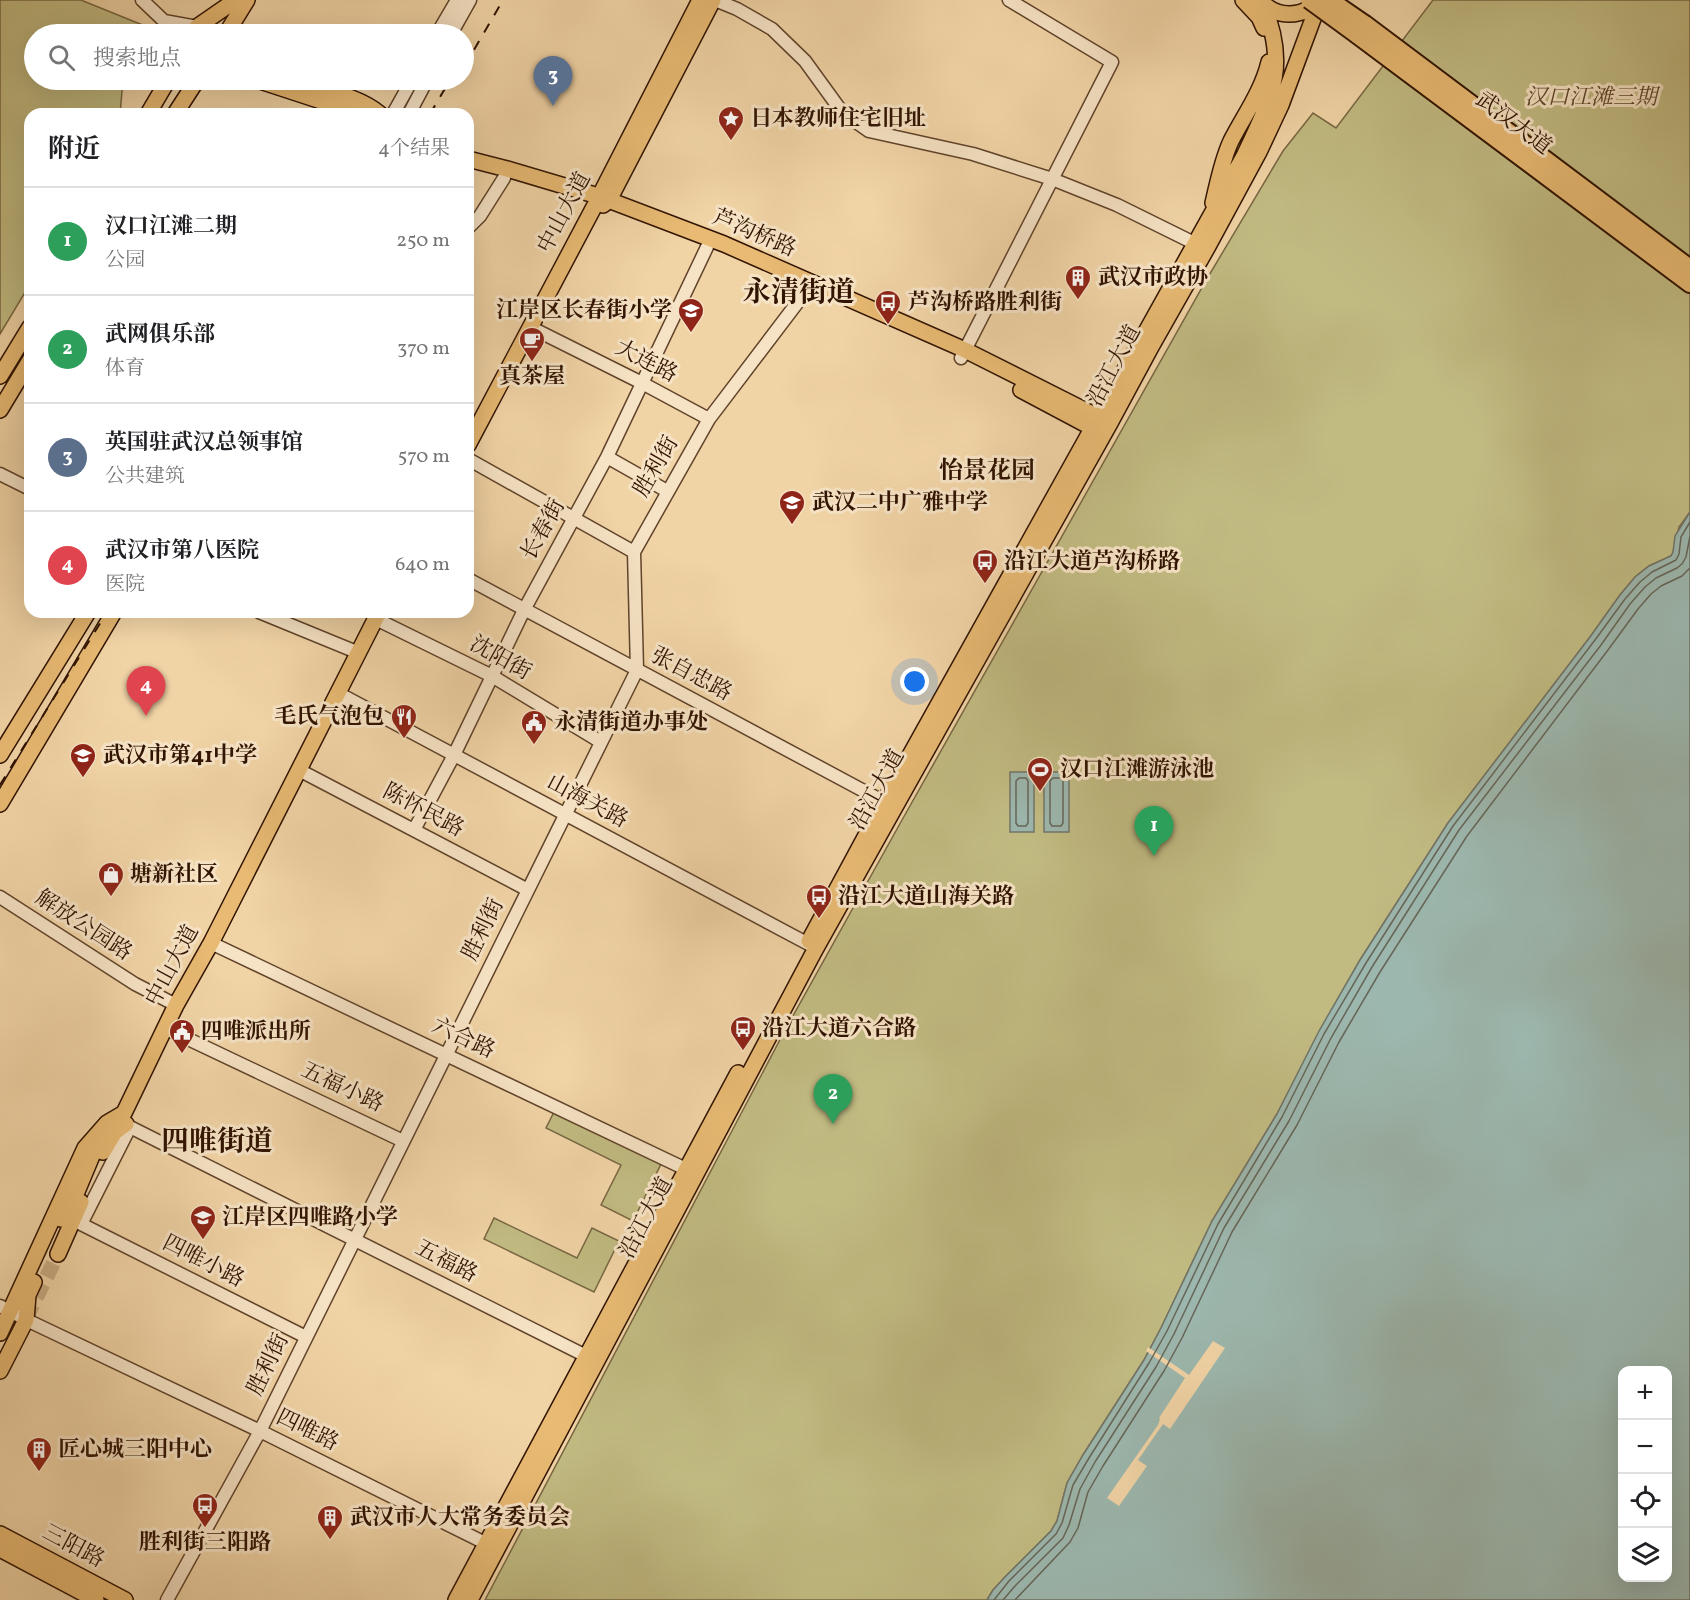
<!DOCTYPE html>
<html lang="zh">
<meta charset="utf-8">
<style>
:root{--surface:#fff;--page:#f6f6f6;--text:#202124;--muted:#757577;--line:#e0e0e0;--accent:#111827}
body{margin:0;font-family:Vollkorn,"Noto Serif SC",serif;background:var(--page);color:var(--text)}
.controls{position:absolute;right:18px;bottom:18px;display:grid;overflow:hidden;border-radius:12px;box-shadow:0 6px 24px #0002}
.controls button{width:54px;height:54px;display:grid;place-items:center;padding:0;border:0;border-bottom:2px solid var(--line);background:var(--surface);color:var(--text);font:30px sans-serif}
.you{position:absolute;left:915px;top:682px;width:21px;height:21px;margin:-15px;border:4px solid #fff;border-radius:50%;background:#1a73e8;box-shadow:0 0 0 9px #1a73e833}
.badge{display:grid;place-items:center;width:39px;height:39px;border-radius:50%;background:var(--accent);color:#fff;font-size:20px;font-weight:700}
.pin{position:absolute;translate:-50% -50px;filter:drop-shadow(0 2px 3px #0008)}
.pin::after{content:'';position:absolute;top:32px;width:21px;height:18px;background:inherit;clip-path:polygon(0 0,100% 0,50% 100%)}
.list{margin:0;padding:0;list-style:none}
h2{display:flex;justify-content:space-between;align-items:center;height:78px;margin:0;padding:0 24px;font-size:26px}
h2 small{font-size:20px;font-weight:400;color:var(--muted)}
.list li{display:grid;grid-template-columns:39px 1fr auto;gap:18px;align-items:center;box-sizing:border-box;height:108px;padding:0 24px;border-top:2px solid var(--line)}
.list b{display:block;font-size:22px;white-space:nowrap}
.list p{margin:0;font-size:20px;white-space:nowrap;color:var(--muted)}
.list em{font-size:20px;font-style:normal;color:var(--muted)}
.icon{flex:none;width:33px;height:33px;fill:none;stroke:currentColor;stroke-width:2;stroke-linecap:round;stroke-linejoin:round}
.map{position:relative;flex:none;width:1690px;height:1600px;overflow:hidden}
.search{position:absolute;background:var(--surface);box-shadow:0 6px 24px #0002;left:24px;top:24px;width:450px;height:66px;display:flex;align-items:center;gap:15px;box-sizing:border-box;padding:0 21px;border-radius:33px;color:var(--muted);font-size:22px}
.panel{position:absolute;background:var(--surface);box-shadow:0 6px 24px #0002;left:24px;top:108px;width:450px;height:510px;border-radius:18px}
.map>svg:first-child{display:block}
</style>
<div class="map">
<svg width="1690" height="1600" viewBox="0 0 1690 1600">
<rect width="100%" height="100%" fill="#f1d4a6"/>
<filter id="stains"><feTurbulence type="fractalNoise" baseFrequency=".00333" numOctaves="4"/><feColorMatrix values="0 0 0 0 .2 0 0 0 0 .09 0 0 0 0 .02 0 0 0 .5 -.17"/></filter>
<radialGradient id="worn" r=".72"><stop offset=".6" stop-color="#630" stop-opacity="0"/><stop offset="1" stop-color="#630" stop-opacity=".3"/></radialGradient>
<path fill="#c1bb82" stroke="#786742" stroke-width="1.5" d="M0,0H81L145,26L142,34H34V80H123L120,114H30V284L0,334Z
M1433,0H1690V512L1679,527L1673,553L1671,556L1649,566L1635,577L1620,595L1590,637L1448,823L1360,960L1319,1032L1277,1114L1212,1221L1161,1328L1144,1360L1083,1455L1067,1483L1057,1521L1051,1531L1005,1577L993,1590L987,1600H485L784,1032L902,820L1208,277L1283,151L1313,113L1336,128Z
M555,1110L662,1162L633,1221L601,1205L621,1165L546,1128Z
M494,1218L577,1258L592,1228L619,1241L594,1292L484,1239Z"/>
<path fill="#9cb7ae" stroke="#717569" stroke-width="1.5" fill-rule="evenodd" d="M1690,512V1600H987L993,1590L1005,1577L1051,1531L1057,1521L1067,1483L1083,1455L1144,1360L1161,1328L1212,1221L1277,1114L1319,1031L1360,960L1448,823L1590,637L1620,595L1635,577L1649,566L1671,556L1673,552L1675,536ZM1622,1370H1668V1578H1622Z
M1010,772H1034V832H1010Z
M1044,772H1069V832H1044Z"/>
<path fill="#f1d4a6" d="M1213,1341L1225,1348L1170,1429L1163,1424L1138,1460L1147,1466L1119,1506L1107,1498L1158,1425L1160,1419L1159,1418L1185,1378L1146,1351L1148,1347L1189,1375Z"/>
<g fill="none" stroke-linecap="round" stroke-linejoin="round">
<path stroke="#666558" stroke-width="1.5" d="M1019,778H1026L1028,781V823L1026,826H1018L1016,823V781Z
M1053,778H1060L1063,781V823L1061,826H1052L1050,823V781Z
M994,1600L1009,1581L1056,1534L1062,1523L1073,1485L1089,1458L1149,1363L1167,1331L1218,1224L1282,1117L1324,1034L1366,963L1453,826L1595,640L1625,599L1640,582L1652,572L1676,560L1679,554L1681,537L1690,522
M1003,1600L1015,1586L1063,1538L1069,1525L1080,1489L1095,1462L1156,1367L1174,1334L1224,1228L1289,1121L1331,1038L1372,967L1459,830L1601,645L1630,604L1645,587L1656,578L1677,568L1682,564L1686,557L1690,536
M1015,1600L1070,1542L1078,1528L1088,1492L1103,1466L1164,1371L1182,1338L1232,1232L1297,1125L1339,1042L1380,972L1467,836L1608,650L1638,609L1651,594L1661,586L1682,576L1690,568"/>
<path stroke="#caad85" stroke-width="15" stroke-dasharray="15 8" stroke-linecap="butt" d="M26,1318L58,1254
M86,1589L108,1600"/>
<defs>
<path id="minor" d="M142,0L164,21L197,27
M715,0L737,9L772,29L805,61L842,112L869,131L973,154L1052,179L1117,205L1196,244
M437,34L457,0
M451,34L470,0
M393,114L412,80
M409,114L427,80
M468,228L480,216L504,178
M530,327L642,383L709,419
M961,358L1112,62L1009,0
M607,457L667,491
M468,459L634,552
M0,474L30,489
M468,579L890,805
M259,612L359,653
M376,619L492,676L601,742
M338,693L816,948
M299,770L528,890
M414,830L454,755L524,610L607,457L707,247
M0,897L135,984L176,1005
M211,943L692,1172
M165,1028L403,1141
M123,1117V1120L130,1127L594,1360
M130,1127L81,1224L306,1337
M0,1306L33,1323L260,1431L485,1543
M167,1600L260,1431L637,670L634,552L709,419L807,290L811,283"/>
<path id="major" d="M1243,0L1259,17L1264,28
M1261,1C1277,19 1303,18 1319,0
M193,34L197,27L230,4L233,0
M226,34L247,0
M257,80L361,114
M295,80C321,89 359,96 380,114
M148,114L168,80
M175,114L197,80
M468,159L507,169L598,196L724,244L965,350L1108,422
M1213,203C1218,182 1222,160 1231,141C1245,114 1262,91 1269,62
M603,205L609,200L713,0
M0,376L30,327
M1021,390L1100,432
M0,410L30,360
M468,445L595,205L700,0
M0,755L88,612
M0,804L114,612
M809,941L884,802L1244,156C1272,97 1290,64 1261,0
M103,1152L115,1132L126,1124
M61,1219L76,1194L96,1146L101,1139
M58,1254L81,1202
M0,1333L85,1148L107,1123L124,1113L176,1005L211,943L379,612
M0,1371L26,1320L28,1295L34,1282
M0,1534L125,1600
M0,1549L96,1600
M456,1600L738,1073
M470,1600L816,948L1110,423L1151,347L1207,248L1259,152L1281,105L1320,0"/>
<path id="highway" d="M1365,24L1690,268
M1357,35L1690,284"/>
</defs>
<use href="#minor" stroke="#60432a" stroke-width="15"/>
<use href="#major" stroke="#301301" stroke-width="18"/>
<use href="#highway" stroke="#301301" stroke-width="20"/>
<use href="#minor" stroke="#f6e3c5" stroke-width="12"/>
<use href="#major" stroke="#e8ba73" stroke-width="15"/>
<use href="#highway" stroke="#e8ba73" stroke-width="16"/>
<path stroke="#301301" stroke-width="2" stroke-dasharray="10 10" stroke-linecap="butt" d="M464,67L503,0
M430,114L450,80
M0,785L107,612"/>
<defs>
<path id="highway-bridge" d="M1309,0L1357,35
M1330,0L1365,24"/>
</defs>
<use href="#highway-bridge" stroke="#301301" stroke-width="20" stroke-linecap="butt"/>
<use href="#highway-bridge" stroke="#e8ba73" stroke-width="16"/>
</g>
<defs>
<symbol id="sight-pin" viewBox="-11 -11 22 30"><path d="M0 17L-7.5 6A9.5 9.5 0 1 1 7.5 6Z" fill="#8f2418" stroke="#f6e3c5"/><path d="M0-6L1.8-2.2L6-1.7L2.9 1.2L3.7 5.4L0 3.3L-3.7 5.4L-2.9 1.2L-6-1.7L-1.8-2.2Z" fill="#fff"/></symbol>
<symbol id="building-pin" viewBox="-11 -11 22 30"><path d="M0 17L-7.5 6A9.5 9.5 0 1 1 7.5 6Z" fill="#8f2418" stroke="#f6e3c5"/><path d="M-4-6H4V6H1V3H-1V6H-4ZM-2.5-4.3h1.7v1.8h-1.7ZM.8-4.3h1.7v1.8H.8ZM-2.5-1h1.7V.8h-1.7ZM.8-1h1.7V.8H.8Z" fill="#fff"/></symbol>
<symbol id="bus-pin" viewBox="-11 -11 22 30"><path d="M0 17L-7.5 6A9.5 9.5 0 1 1 7.5 6Z" fill="#8f2418" stroke="#f6e3c5"/><path d="M-5-6H5V4H4V6H2V4H-2V6H-4V4H-5ZM-3.5-4V0h7V-4ZM-3.5 1.2v1.5H-2V1.2ZM2 1.2v1.5H3.5V1.2Z" fill="#fff"/></symbol>
<symbol id="school-pin" viewBox="-11 -11 22 30"><path d="M0 17L-7.5 6A9.5 9.5 0 1 1 7.5 6Z" fill="#8f2418" stroke="#f6e3c5"/><path d="M0-5L7-2L0 1L-7-2ZM-4 1L0 2.5L4 1V4Q0 6-4 4Z" fill="#fff"/></symbol>
<symbol id="cafe-pin" viewBox="-11 -11 22 30"><path d="M0 17L-7.5 6A9.5 9.5 0 1 1 7.5 6Z" fill="#8f2418" stroke="#f6e3c5"/><path d="M-5.5-4.5H6V0H3Q3 3.5 0 3.5H-2.5Q-5.5 3.5-5.5 0ZM3-3.2v2h1.7v-2ZM-6 4.5H4V6H-6Z" fill="#fff"/></symbol>
<symbol id="restaurant-pin" viewBox="-11 -11 22 30"><path d="M0 17L-7.5 6A9.5 9.5 0 1 1 7.5 6Z" fill="#8f2418" stroke="#f6e3c5"/><path d="M-5-6h1v4h1v-4h1v4h1v-4h1v5L-1.5 .5V6h-2V.5L-5-1ZM5-6V6H3V1.5H1.5Q1.5-4 5-6Z" fill="#fff"/></symbol>
<symbol id="civic-pin" viewBox="-11 -11 22 30"><path d="M0 17L-7.5 6A9.5 9.5 0 1 1 7.5 6Z" fill="#8f2418" stroke="#f6e3c5"/><path d="M-.6-6.5H3V-4.5H.6V-3L4-1V1h2V6H-6V1h2V-1L-.6-3ZM-1.2 2.5V6h2.4V2.5Z" fill="#fff"/></symbol>
<symbol id="stadium-pin" viewBox="-11 -11 22 30"><path d="M0 17L-7.5 6A9.5 9.5 0 1 1 7.5 6Z" fill="#8f2418" stroke="#f6e3c5"/><path d="M0-5a6.5 5 0 1 0 0 10a6.5 5 0 1 0 0-10ZM-3.5-1.8h7v3.6h-7Z" fill="#fff"/></symbol>
<symbol id="shop-pin" viewBox="-11 -11 22 30"><path d="M0 17L-7.5 6A9.5 9.5 0 1 1 7.5 6Z" fill="#8f2418" stroke="#f6e3c5"/><path d="M-5-2.5h2.3a2.7 3.5 0 0 1 5.4 0H5L5.5 6h-11ZM-1.5-2.5h3a1.5 2.3 0 0 0-3 0Z" fill="#fff"/></symbol>
</defs>
<g fill-rule="evenodd">
<use href="#sight-pin" x="716" y="104" width="30" height="40"/>
<use href="#building-pin" x="1063" y="263" width="30" height="40"/>
<use href="#bus-pin" x="873" y="288" width="30" height="40"/>
<use href="#school-pin" x="676" y="296" width="30" height="40"/>
<use href="#cafe-pin" x="517" y="325" width="30" height="40"/>
<use href="#school-pin" x="777" y="488" width="30" height="40"/>
<use href="#bus-pin" x="970" y="547" width="30" height="40"/>
<use href="#restaurant-pin" x="389" y="702" width="30" height="40"/>
<use href="#civic-pin" x="519" y="708" width="30" height="40"/>
<use href="#school-pin" x="68" y="741" width="30" height="40"/>
<use href="#stadium-pin" x="1025" y="755" width="30" height="40"/>
<use href="#shop-pin" x="96" y="860" width="30" height="40"/>
<use href="#bus-pin" x="804" y="882" width="30" height="40"/>
<use href="#bus-pin" x="728" y="1014" width="30" height="40"/>
<use href="#civic-pin" x="167" y="1017" width="30" height="40"/>
<use href="#school-pin" x="188" y="1203" width="30" height="40"/>
<use href="#building-pin" x="24" y="1435" width="30" height="40"/>
<use href="#bus-pin" x="190" y="1491" width="30" height="40"/>
<use href="#building-pin" x="315" y="1503" width="30" height="40"/>
</g>
<g text-anchor="middle" dominant-baseline="central" stroke-width="6" stroke-linejoin="round" paint-order="stroke">
<g font-size="22" font-style="italic" fill="#5c4528" stroke="#f6e3c5">
<text x="1591" y="98">汉口江滩三期</text>
</g>
<g font-size="22" font-weight="bold" fill="#301301" stroke="#f6e3c5" text-anchor="start">
<text x="750" y="119">日本教师住宅旧址</text>
<text x="1098" y="278">武汉市政协</text>
<text x="908" y="303">芦沟桥路胜利街</text>
<text x="672" y="311" text-anchor="end">江岸区长春街小学</text>
<text x="532" y="377" text-anchor="middle">真茶屋</text>
<text x="812" y="503">武汉二中广雅中学</text>
<text x="1004" y="562">沿江大道芦沟桥路</text>
<text x="384" y="717" text-anchor="end">毛氏气泡包</text>
<text x="554" y="723">永清街道办事处</text>
<text x="103" y="756">武汉市第41中学</text>
<text x="1060" y="770">汉口江滩游泳池</text>
<text x="130" y="875">塘新社区</text>
<text x="838" y="897">沿江大道山海关路</text>
<text x="762" y="1029">沿江大道六合路</text>
<text x="201" y="1032">四唯派出所</text>
<text x="222" y="1218">江岸区四唯路小学</text>
<text x="58" y="1450">匠心城三阳中心</text>
<text x="350" y="1518">武汉市人大常务委员会</text>
<text x="205" y="1543" text-anchor="middle">胜利街三阳路</text>
</g>
<g font-size="22" fill="#301301" stroke="#f6e3c5">
<text transform="translate(1513 124) rotate(37)">武汉大道</text>
<text transform="translate(565 213) rotate(-62)">中山大道</text>
<text transform="translate(754 234) rotate(23)">芦沟桥路</text>
<text transform="translate(646 362) rotate(27)">大连路</text>
<text transform="translate(1115 366) rotate(-62)">沿江大道</text>
<text transform="translate(657 467) rotate(-60)">胜利街</text>
<text transform="translate(544 530) rotate(-61)">长春街</text>
<text transform="translate(500 659) rotate(29)">沈阳街</text>
<text transform="translate(691 675) rotate(28)">张自忠路</text>
<text transform="translate(878 790) rotate(-61)">沿江大道</text>
<text transform="translate(587 802) rotate(28)">山海关路</text>
<text transform="translate(423 811) rotate(28)">陈怀民路</text>
<text transform="translate(83 926) rotate(33)">解放公园路</text>
<text transform="translate(484 930) rotate(-64)">胜利街</text>
<text transform="translate(173 966) rotate(-62)">中山大道</text>
<text transform="translate(463 1039) rotate(25)">六合路</text>
<text transform="translate(342 1088) rotate(25)">五福小路</text>
<text transform="translate(647 1218) rotate(-62)">沿江大道</text>
<text transform="translate(203 1262) rotate(27)">四唯小路</text>
<text transform="translate(446 1262) rotate(27)">五福路</text>
<text transform="translate(269 1365) rotate(-64)">胜利街</text>
<text transform="translate(307 1431) rotate(26)">四唯路</text>
<text transform="translate(73 1547) rotate(28)">三阳路</text>
</g>
<g font-size="24" font-weight="bold" fill="#301301" stroke="#f6e3c5">
<text x="987" y="472">怡景花园</text>
</g>
<g font-size="28" font-weight="bold" fill="#301301" stroke="#f6e3c5">
<text x="799" y="293">永清街道</text>
<text x="217" y="1142">四唯街道</text>
</g>
</g>
<rect width="100%" height="100%" filter="url(#stains)"/>
<rect width="100%" height="100%" fill="url(#worn)"/>
</svg>
<div class="controls">
<button>+</button>
<button>−</button>
<button><svg class="icon" aria-label="locate" viewBox="0 0 24 24"><circle cx="12" cy="12" r="6"/><path d="M12 2v4M12 18v4M2 12h4M18 12h4"/></svg></button>
<button><svg class="icon" aria-label="layers" viewBox="0 0 24 24"><path d="M12 4l9 5-9 5-9-5zM3 14l9 5 9-5"/></svg></button>
</div>
<div class="you"></div>
<div class="pin badge" style="left:1154px;top:856px;background:#2e9e5b">1</div>
<div class="pin badge" style="left:833px;top:1124px;background:#2e9e5b">2</div>
<div class="pin badge" style="left:553px;top:106px;background:#5c6f8a">3</div>
<div class="pin badge" style="left:146px;top:716px;background:#e0444e">4</div>
<div class="search"><svg class="icon" aria-label="search" viewBox="0 0 24 24"><circle cx="10" cy="10" r="6"/><path d="M15 15l6 6"/></svg>搜索地点</div>
<section class="panel">
<h2>附近<small>4个结果</small></h2>
<ul class="list">
<li><span class="badge" style="background:#2e9e5b">1</span><div><b>汉口江滩二期</b><p>公园</p></div><em>250 m</em></li>
<li><span class="badge" style="background:#2e9e5b">2</span><div><b>武网俱乐部</b><p>体育</p></div><em>370 m</em></li>
<li><span class="badge" style="background:#5c6f8a">3</span><div><b>英国驻武汉总领事馆</b><p>公共建筑</p></div><em>570 m</em></li>
<li><span class="badge" style="background:#e0444e">4</span><div><b>武汉市第八医院</b><p>医院</p></div><em>640 m</em></li>
</ul>
</section>
</div>
